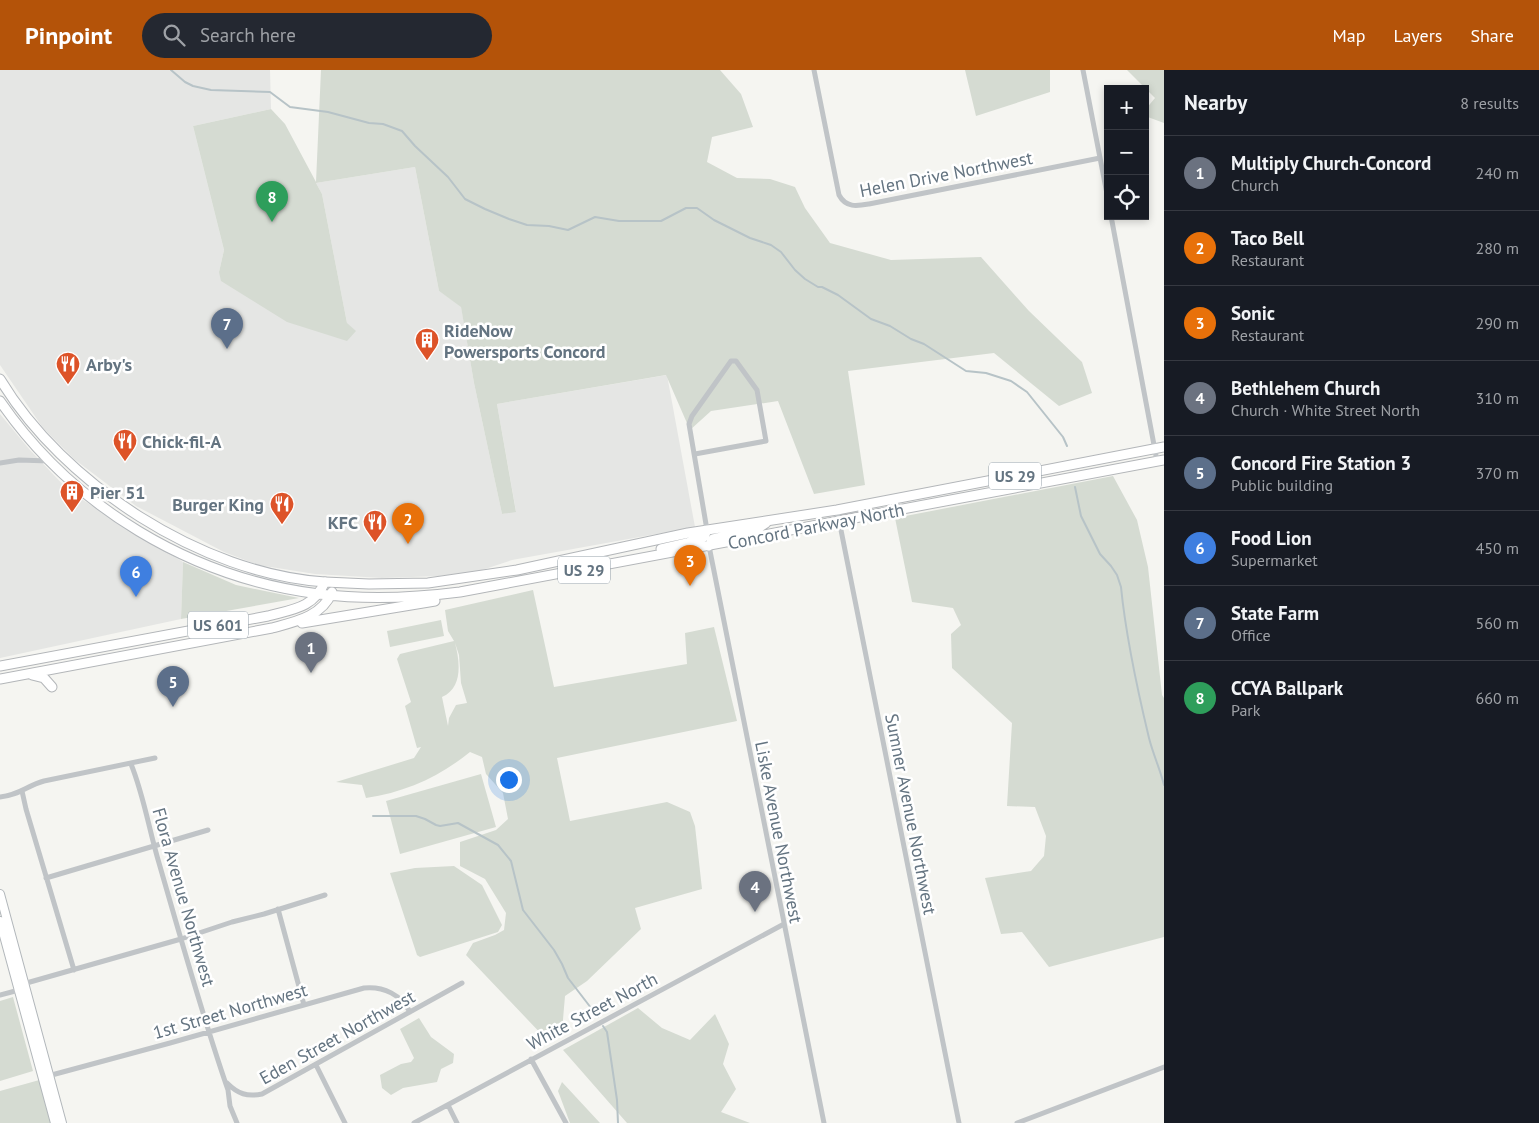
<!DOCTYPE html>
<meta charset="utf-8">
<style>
:root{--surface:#171b24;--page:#242831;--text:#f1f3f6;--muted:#9ea1a6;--line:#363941;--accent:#b45309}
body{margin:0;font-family:"PT Sans",sans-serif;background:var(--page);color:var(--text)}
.controls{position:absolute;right:15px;top:15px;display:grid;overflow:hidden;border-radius:0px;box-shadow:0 2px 8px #0003}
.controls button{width:45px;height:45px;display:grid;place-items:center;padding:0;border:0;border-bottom:1px solid var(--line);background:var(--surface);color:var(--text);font:25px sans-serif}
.you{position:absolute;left:508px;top:709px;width:18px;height:18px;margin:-12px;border:4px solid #fff;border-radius:50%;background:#1a73e8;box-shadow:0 0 0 8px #1a73e833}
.badge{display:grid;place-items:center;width:32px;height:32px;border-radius:50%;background:var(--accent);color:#fff;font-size:16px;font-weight:700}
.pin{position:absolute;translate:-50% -41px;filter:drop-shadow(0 1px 2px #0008)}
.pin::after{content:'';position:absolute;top:26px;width:18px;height:15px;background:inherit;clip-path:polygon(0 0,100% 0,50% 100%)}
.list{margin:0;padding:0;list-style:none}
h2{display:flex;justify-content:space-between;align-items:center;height:65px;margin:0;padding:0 20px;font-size:21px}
h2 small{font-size:16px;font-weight:400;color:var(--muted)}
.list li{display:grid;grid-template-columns:32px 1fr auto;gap:15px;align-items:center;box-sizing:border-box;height:75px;padding:0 20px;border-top:1px solid var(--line)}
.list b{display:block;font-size:19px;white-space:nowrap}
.list p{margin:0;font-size:16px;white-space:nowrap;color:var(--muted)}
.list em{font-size:16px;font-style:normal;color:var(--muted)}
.icon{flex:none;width:28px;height:28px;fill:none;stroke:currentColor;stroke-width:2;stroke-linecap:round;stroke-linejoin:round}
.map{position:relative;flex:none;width:1164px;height:1053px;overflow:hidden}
header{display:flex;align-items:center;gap:30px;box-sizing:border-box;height:70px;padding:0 25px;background:var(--accent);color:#fff}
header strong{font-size:24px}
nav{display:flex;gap:28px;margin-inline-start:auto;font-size:18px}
.search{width:350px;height:45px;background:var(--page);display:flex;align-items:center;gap:12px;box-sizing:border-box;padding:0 18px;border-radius:28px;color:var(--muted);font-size:19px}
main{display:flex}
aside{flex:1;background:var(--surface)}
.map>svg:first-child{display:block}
</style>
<header>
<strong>Pinpoint</strong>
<div class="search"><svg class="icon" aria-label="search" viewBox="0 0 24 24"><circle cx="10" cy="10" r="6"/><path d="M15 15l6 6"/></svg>Search here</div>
<nav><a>Map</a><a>Layers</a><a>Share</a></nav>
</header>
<main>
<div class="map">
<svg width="1164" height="1053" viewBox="0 0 1164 1053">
<rect width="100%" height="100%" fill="#f5f5f1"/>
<path fill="#e5e6e4" d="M0,0H270L271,39L193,56L224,180L219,202L347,253L322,124L316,113L415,97L439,221L461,236L474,313L502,444L516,441L497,334L667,305L695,457L512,490L476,502L439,506L382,508L315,504L258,495L224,482L136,436L74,389L43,358L0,295Z
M0,344L30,380L70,422L183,492L181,549L0,588Z"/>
<path fill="#d5dbd2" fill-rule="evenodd" d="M321,0H720L741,24L753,57L712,67L707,92L737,108L770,109L795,117L805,138L830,173L891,190L981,187L1029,241L1082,292L1092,323L1059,336L994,283L848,301L865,415L814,424L778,331L711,341L690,360L666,305L497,334L516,442L502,444L474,313L461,237L439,221L415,97L316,113L322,124L347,253L356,261L347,271L287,252L221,211L219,202L224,180L193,56L271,39L285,54L316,112Z
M965,0H1050V22L976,46Z
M1127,0H1164V53L1145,46V40L1155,28Z
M1113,406L1137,450L1148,497L1162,625L1164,628V867L1049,897L1022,862L1001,864L985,808L1031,801L1044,786L1046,766L1035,737L1007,736L1012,653L952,598L951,564L961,555L953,538L912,532L895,448Z
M183,492L236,515L299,528L181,549Z
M533,520L554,617L687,594L685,563L714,557L737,651L557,688L570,751L667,732L690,742L695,756L702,819L635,838L641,859L587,911L565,926L562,961L547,970L466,885L473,873L495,865L504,860L506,843L485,809L460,796V772L496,760L508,749L503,723L486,704L482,687L470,682C439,707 406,722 366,728L362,715L336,712L414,688L421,677L417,678L405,636L411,632L397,589L400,584L454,571L448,561L445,540ZM455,573L459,585L461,613L467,633L456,635L449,648L448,656L442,627C463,618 460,592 455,573Z
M441,550L444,566L390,577L387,561Z
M481,704L496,757L400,784L386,731Z
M454,796L482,815L502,855L498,862L420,887L417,885L390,803L415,798Z
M13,927L33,1001L0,1011V931Z
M638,938L662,958L690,970L715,944L729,974L723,994L736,1019L721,1042L750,1053H627L563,980Z
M419,948L431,967L454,984L453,993L441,999L437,1012L403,1018L391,1025L382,1018L380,1005L401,994L411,992L414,988L400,959Z
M43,1009L55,1053H0V1021Z
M562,1012L600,1053H570L558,1021Z"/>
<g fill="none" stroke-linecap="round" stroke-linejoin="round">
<path stroke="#b7c3c7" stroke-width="2" d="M171,0L185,12L193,16L211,20L270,22L290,37L328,42L369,53L383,54L402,61L415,76L448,107L465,129L485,139L509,149L527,155L549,156L568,160L595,147L619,151H661L686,138H697L714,150L750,168L771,175L781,182L795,200L805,209L818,217H822L838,225L871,249L890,256L911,269L924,274L966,301L986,303L1011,311L1027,322L1063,367L1067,376
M1075,417L1081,446L1100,484L1111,496L1117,505L1121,517C1126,568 1137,618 1149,668C1153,684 1160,699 1164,715
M373,746H416L425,749L436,755L440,756L458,753L498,775L511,791L523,840L554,880L562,894L568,908L598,947
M603,956L607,962L617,1030L618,1053"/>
<defs>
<path id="secondary" d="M0,824L62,1053
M0,851L55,1053"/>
<path id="primary" d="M0,309C63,414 202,504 325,512
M0,331C73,437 191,508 319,524"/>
<path id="trunk" d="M709,476L713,469L757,459L766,453
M661,479L687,473L704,467L707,460
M319,524C367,530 413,528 460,522L1164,390
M302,553L435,531
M0,596L268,546C294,539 313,538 325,512L369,514L428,513L517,500L688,463L837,440L1164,377
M32,605L44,608L52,617
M0,609L272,558C294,552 322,547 332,522"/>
</defs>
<use href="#secondary" stroke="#b2b7bb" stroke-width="10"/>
<use href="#primary" stroke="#b3b7bb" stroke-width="11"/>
<use href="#trunk" stroke="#b3b6b9" stroke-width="11"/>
<path stroke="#c0c4c7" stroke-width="5" d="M814,0L839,125C846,138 857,136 869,134L1100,88
M1083,0L1108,129
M1111,146L1157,391
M695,384L766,371L757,320L736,291H731L692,346L689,354L707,460
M0,393L19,390L49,391
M837,440L959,1053
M709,476L824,1053
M131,694C144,726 149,760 159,793C181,869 202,945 228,1020L230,1036L237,1053
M22,721L26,739L74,900
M0,727C20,725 26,716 44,711L155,688
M46,808L208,760
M278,839L304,935
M23,914L181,869L232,852L264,844L325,825
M0,925L19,920
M531,989L566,1053
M316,995L345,1053
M48,1006L170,973L364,918C384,916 401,925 410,942
M227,1013C238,1024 247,1027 262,1024L462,913
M448,1035L457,1053
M414,1053L784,854
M1017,1053L1164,997"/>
<use href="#secondary" stroke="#fff" stroke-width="8"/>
<use href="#primary" stroke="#fff" stroke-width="9"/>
<use href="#trunk" stroke="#fff" stroke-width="9"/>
</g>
<defs>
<symbol id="building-pin" viewBox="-11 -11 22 30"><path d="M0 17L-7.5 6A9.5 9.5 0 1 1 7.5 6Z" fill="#dd5328" stroke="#fff"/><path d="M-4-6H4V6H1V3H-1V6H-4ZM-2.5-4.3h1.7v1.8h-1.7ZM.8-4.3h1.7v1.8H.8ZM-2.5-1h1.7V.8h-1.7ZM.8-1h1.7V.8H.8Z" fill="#fff"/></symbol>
<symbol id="restaurant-pin" viewBox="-11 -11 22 30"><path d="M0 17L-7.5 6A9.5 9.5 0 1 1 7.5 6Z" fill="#dd5328" stroke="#fff"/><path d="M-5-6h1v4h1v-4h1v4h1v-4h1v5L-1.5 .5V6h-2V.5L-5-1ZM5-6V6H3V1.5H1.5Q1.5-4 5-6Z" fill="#fff"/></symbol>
</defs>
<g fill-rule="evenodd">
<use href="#building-pin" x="413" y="256" width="28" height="38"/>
<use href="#restaurant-pin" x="54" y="280" width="28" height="38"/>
<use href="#restaurant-pin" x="111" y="357" width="28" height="38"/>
<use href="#building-pin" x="58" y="408" width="28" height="38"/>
<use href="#restaurant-pin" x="268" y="420" width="28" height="38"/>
<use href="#restaurant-pin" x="361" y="438" width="28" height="38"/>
</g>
<g text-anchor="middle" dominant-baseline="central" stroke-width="5" stroke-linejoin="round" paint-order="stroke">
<g fill="#fff" stroke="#929ea7" stroke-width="1">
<rect x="989" y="392.5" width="52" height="27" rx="4"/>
<rect x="558" y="486.5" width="52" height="27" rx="4"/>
<rect x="188" y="541.5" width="60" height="27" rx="4"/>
</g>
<g font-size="16" font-weight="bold" fill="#647481">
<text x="1015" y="406">US 29</text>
<text x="584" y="500">US 29</text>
<text x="218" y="555">US 601</text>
</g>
<g font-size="18" fill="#647481" stroke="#fff">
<text transform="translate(946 104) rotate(-11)">Helen Drive Northwest</text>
<text transform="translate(816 456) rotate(-11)">Concord Parkway North</text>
<text transform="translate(911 744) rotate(79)">Sumner Avenue Northwest</text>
<text transform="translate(779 762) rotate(79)">Liske Avenue Northwest</text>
<text transform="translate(184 827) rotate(74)">Flora Avenue Northwest</text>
<text transform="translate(230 941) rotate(-16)">1st Street Northwest</text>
<text transform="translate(592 941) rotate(-28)">White Street North</text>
<text transform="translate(337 967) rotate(-29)">Eden Street Northwest</text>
</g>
<g font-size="18" font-weight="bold" fill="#647481" stroke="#fff" text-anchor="start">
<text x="444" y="260">RideNow<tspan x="444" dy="21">Powersports Concord</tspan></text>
<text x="86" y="294">Arby's</text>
<text x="142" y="371">Chick-fil-A</text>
<text x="90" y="422">Pier 51</text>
<text x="264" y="434" text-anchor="end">Burger King</text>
<text x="358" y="452" text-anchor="end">KFC</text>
</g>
</g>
</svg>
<div class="controls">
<button>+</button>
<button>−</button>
<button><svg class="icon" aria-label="locate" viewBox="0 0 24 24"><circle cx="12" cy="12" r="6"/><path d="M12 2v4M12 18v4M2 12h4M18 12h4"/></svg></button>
</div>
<div class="you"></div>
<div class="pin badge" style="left:311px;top:603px;background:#6b7280">1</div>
<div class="pin badge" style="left:408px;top:474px;background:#e8710a">2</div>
<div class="pin badge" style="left:690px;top:516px;background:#e8710a">3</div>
<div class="pin badge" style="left:755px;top:842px;background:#6b7280">4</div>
<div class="pin badge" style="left:173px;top:637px;background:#5c6f8a">5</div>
<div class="pin badge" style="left:136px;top:527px;background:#3f7fe0">6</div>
<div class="pin badge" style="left:227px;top:279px;background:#5c6f8a">7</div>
<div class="pin badge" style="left:272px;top:152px;background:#2e9e5b">8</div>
</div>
<aside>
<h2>Nearby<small>8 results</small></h2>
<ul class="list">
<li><span class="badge" style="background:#6b7280">1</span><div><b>Multiply Church-Concord</b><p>Church</p></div><em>240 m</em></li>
<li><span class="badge" style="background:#e8710a">2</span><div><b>Taco Bell</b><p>Restaurant</p></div><em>280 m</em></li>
<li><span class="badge" style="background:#e8710a">3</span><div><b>Sonic</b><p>Restaurant</p></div><em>290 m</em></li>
<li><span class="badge" style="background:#6b7280">4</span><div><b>Bethlehem Church</b><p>Church · White Street North</p></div><em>310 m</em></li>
<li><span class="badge" style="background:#5c6f8a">5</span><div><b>Concord Fire Station 3</b><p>Public building</p></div><em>370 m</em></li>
<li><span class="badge" style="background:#3f7fe0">6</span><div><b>Food Lion</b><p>Supermarket</p></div><em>450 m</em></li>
<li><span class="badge" style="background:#5c6f8a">7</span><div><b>State Farm</b><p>Office</p></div><em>560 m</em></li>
<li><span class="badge" style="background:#2e9e5b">8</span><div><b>CCYA Ballpark</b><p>Park</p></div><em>660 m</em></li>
</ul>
</aside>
</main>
